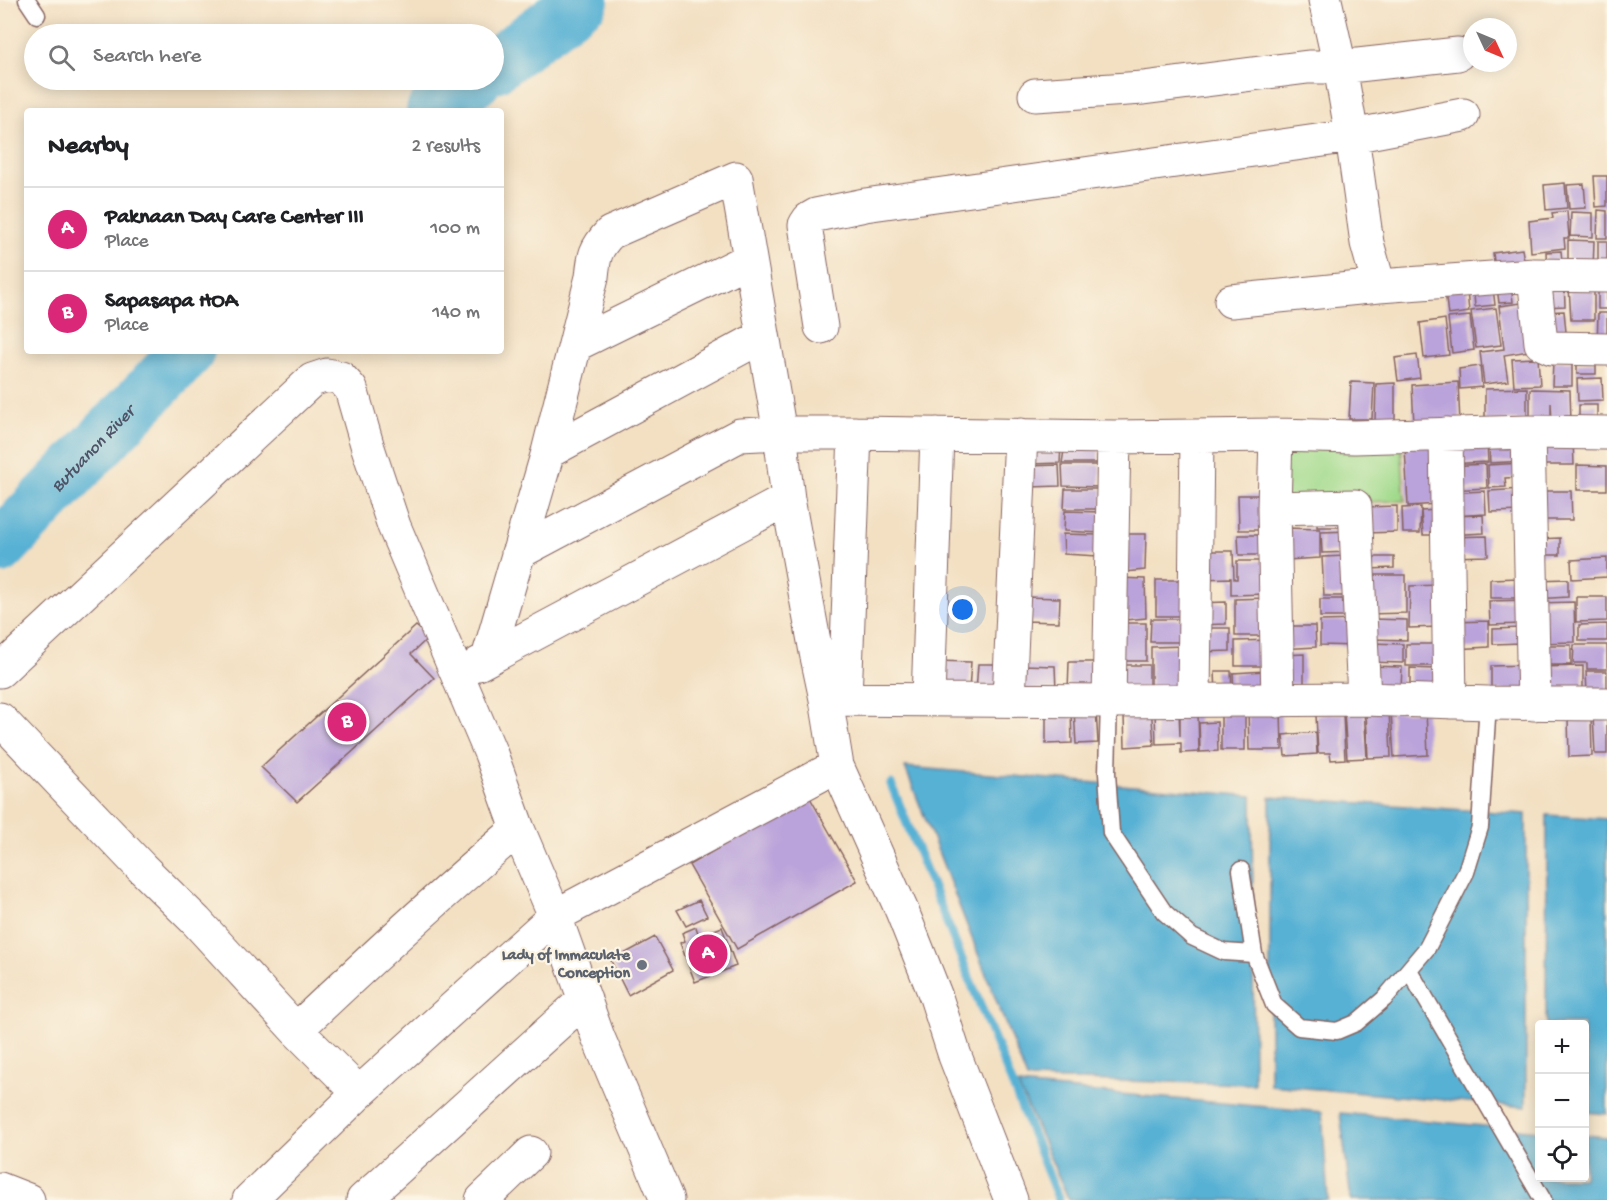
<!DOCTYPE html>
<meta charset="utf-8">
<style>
:root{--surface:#fff;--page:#f2f2f2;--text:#202124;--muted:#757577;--line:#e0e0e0;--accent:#db2777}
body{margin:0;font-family:"Gochi Hand",sans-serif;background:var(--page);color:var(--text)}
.controls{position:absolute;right:18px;bottom:18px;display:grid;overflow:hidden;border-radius:6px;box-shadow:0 3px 15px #0003}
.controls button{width:54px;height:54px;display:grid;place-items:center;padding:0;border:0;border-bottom:2px solid var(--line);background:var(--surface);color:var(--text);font:30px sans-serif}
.compass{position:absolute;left:1463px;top:18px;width:54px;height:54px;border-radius:50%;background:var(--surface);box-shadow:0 3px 15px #0003;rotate:134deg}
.you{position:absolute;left:963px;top:610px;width:21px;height:21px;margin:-15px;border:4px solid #fff;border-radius:50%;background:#1a73e8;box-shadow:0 0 0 9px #1a73e833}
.badge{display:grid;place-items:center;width:39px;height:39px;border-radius:50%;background:var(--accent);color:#fff;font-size:20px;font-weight:700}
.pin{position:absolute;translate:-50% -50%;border:3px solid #fff;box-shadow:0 2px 6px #0006}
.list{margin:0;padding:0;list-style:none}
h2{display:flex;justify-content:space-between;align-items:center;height:78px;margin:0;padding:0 24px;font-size:26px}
h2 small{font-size:20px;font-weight:400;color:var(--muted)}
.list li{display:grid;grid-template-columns:39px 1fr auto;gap:18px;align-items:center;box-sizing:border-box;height:84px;padding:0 24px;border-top:2px solid var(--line)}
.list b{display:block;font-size:22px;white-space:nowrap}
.list p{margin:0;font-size:20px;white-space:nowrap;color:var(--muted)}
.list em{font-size:20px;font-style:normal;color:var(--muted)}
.icon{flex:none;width:33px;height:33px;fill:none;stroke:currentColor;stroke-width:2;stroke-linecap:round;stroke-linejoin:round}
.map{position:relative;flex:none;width:1607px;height:1200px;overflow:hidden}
.search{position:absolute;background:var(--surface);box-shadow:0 3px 15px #0003;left:24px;top:24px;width:480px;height:66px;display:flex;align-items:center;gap:15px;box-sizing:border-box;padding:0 21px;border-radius:33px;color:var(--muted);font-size:22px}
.panel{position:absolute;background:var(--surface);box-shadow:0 3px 15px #0003;left:24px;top:108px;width:480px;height:246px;border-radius:6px}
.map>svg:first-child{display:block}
</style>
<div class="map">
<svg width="1607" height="1200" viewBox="0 0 1607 1200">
<rect width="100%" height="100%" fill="#fcf5e5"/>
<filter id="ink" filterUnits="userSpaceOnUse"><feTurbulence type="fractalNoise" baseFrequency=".0167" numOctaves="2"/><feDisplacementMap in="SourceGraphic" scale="12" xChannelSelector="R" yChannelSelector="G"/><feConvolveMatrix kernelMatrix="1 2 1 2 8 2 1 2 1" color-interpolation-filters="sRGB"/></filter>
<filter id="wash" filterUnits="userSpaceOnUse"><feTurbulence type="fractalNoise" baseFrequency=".008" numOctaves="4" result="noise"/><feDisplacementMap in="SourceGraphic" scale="24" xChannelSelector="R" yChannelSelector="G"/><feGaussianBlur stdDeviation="1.35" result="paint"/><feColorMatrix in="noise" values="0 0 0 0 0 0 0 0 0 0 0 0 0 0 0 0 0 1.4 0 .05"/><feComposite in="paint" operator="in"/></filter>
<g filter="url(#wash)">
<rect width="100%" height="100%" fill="#f3e0c3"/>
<path fill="#a1da8c" stroke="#767c5c" stroke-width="1.5" d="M1282,438L1401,440L1405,501L1286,504Z"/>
<path fill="#56b1d4" stroke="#506880" stroke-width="1.5" d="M905,767L1252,796L1254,1084L1027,1079Z
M1270,797L1526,814V1107L1270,1085Z
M1547,815L1607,819V1114L1585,1112L1584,1024H1546Z
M1018,1085L1322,1112L1328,1200H1069Z
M1340,1113L1539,1131L1540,1178H1584L1585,1135L1607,1137V1200H1351Z"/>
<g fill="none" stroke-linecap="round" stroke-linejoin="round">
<path stroke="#56b1d4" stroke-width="9" d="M891,784L1059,1200"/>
<g stroke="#56b1d4" stroke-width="54">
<path d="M494,66L582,0"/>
<path d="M433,111L475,80"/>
<path id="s1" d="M0,547L188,351"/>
</g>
</g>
<g id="blocks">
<path fill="#baa3da" d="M1594,176H1607V206L1596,207Z
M1565,183L1567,208L1546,210L1544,185Z
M1584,184L1586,208L1569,209L1567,185Z
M1598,210L1607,211V238H1597Z
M1567,211L1569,238H1564L1565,248L1531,252L1529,221L1553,218L1552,213Z
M1571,212L1593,213V237L1570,236Z
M1568,240L1594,241L1593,270L1568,269Z
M1598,241H1607V272L1598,271Z
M1522,249L1526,273L1496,277L1493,253Z
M1561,251L1563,270L1547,272L1546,252Z
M1510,277L1513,302L1499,303L1496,279Z
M1492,279L1495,305L1475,307L1473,282Z
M1466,280L1469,312L1448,315L1444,283Z
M1564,282L1565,306L1543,307L1540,283Z
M1598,283L1607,284V309H1598Z
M1569,287H1594V320H1571Z
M1529,302L1535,350L1504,355L1508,381L1484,384L1480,352L1504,349L1499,306Z
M1496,308L1501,345L1476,348L1471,311Z
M1564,311L1567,343H1545L1542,312Z
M1598,313H1607V347L1597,346Z
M1470,316L1474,350L1452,353L1448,318Z
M1445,319L1449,355L1424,358L1420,323Z
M1417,355L1420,378L1398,381L1395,358Z
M1538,358L1540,385L1514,386L1512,359Z
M1553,361H1572V386H1552Z
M1596,362V374H1577V363Z
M1480,366L1482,387L1460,389L1459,369Z
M1602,378L1603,400L1578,401L1577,379Z
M1351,382L1374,383L1372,419H1349Z
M1458,382L1460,422L1414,425L1412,385Z
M1395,383V420H1375L1376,384Z
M1527,388V420L1485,421V389Z
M1530,389L1570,390L1571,423H1552L1551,403V423L1530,424Z
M1579,405H1597V424L1579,423Z
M1540,440H1573L1574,465H1541Z
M1523,442L1524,461L1490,463L1489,444Z
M1029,444H1061L1060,463L1029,464Z
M1065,444L1099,446L1098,463H1062Z
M1487,444L1488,462L1446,464L1445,451Z
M1434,445L1437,504L1408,506L1405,447Z
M1523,463L1524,477L1505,478L1506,487L1489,488L1488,465Z
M1486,464L1487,488L1450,490L1449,466Z
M1059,465L1060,486L1029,487L1027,466Z
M1062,465H1100V487L1063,486Z
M1577,465L1607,466V490H1577Z
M1065,489H1102V509H1064Z
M1522,489L1524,511L1490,512L1489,491Z
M1485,491L1486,514L1452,516L1483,515L1484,533L1448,535L1445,493Z
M1534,491H1571L1572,520H1534Z
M1238,495H1262L1263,530H1239Z
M1397,506V532L1365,533L1364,507Z
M1421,507L1420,533H1403L1402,508Z
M1438,510L1437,535H1423L1421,511Z
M1065,511L1101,512V533L1064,531Z
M1317,512L1347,527H1317Z
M1285,528L1320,529V558L1286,560Z
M1351,531V552L1322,553L1321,532Z
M1063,534L1098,535V556L1064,554Z
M1114,534H1146L1145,570L1114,573Z
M1238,535H1261V555H1239Z
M1487,536L1488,556L1450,557V537Z
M1560,538V555H1536V539Z
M1200,551H1233L1234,579H1237V561H1268V594L1231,595V578L1200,579Z
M1347,556V596H1324L1322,557Z
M1367,557H1394V568L1368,569Z
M1607,558V577L1572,579L1571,560Z
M1368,575H1406V613L1367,614Z
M1116,578L1145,579L1146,618L1115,621Z
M1519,578V598H1490V579Z
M1568,579V597L1535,599V580Z
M1156,580H1193L1192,616H1156Z
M1439,585V627L1409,628L1410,586Z
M1024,597L1060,598L1059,622L1023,621Z
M1576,597H1607V621L1576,622Z
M1267,598L1275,636H1235V599Z
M1320,599H1353V617H1320Z
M1523,600V624L1490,625L1489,601Z
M1226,602V624L1197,625V603Z
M1574,602L1575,642L1535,643V603Z
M1151,619H1187V642H1150Z
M1372,619L1407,620V640L1371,639Z
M1358,620V646L1320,645V621Z
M1489,621V647L1454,649L1453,622Z
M1115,623H1146V661H1114Z
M1607,624V641H1579V625Z
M416,626L429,637L411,654L434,678L297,802L261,767Z
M1279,626H1315L1316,647L1280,649Z
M1199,628H1230V651L1200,652Z
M1521,628V643L1493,644V629Z
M1274,640V666H1235V641Z
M1368,643L1403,644V663L1368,662Z
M1406,644H1439L1440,666H1406Z
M1537,645H1571V665H1537Z
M1574,645H1607V669H1587V663H1573Z
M1186,646V689H1151V647Z
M1304,654V684H1283V655Z
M934,661L971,662L969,690L932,687Z
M1069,662H1107L1099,692L1068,691Z
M978,664H1008L1006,694L976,691Z
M1023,665L1055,666L1056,690L1023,691Z
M1113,665H1149V688H1112Z
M1528,665L1529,690L1491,691V666Z
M1369,666L1402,667L1401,688L1368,687Z
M1583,666V692H1536V667Z
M1410,668L1435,669V693H1410Z
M1215,671H1231L1232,693L1216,694Z
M1266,671L1267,692L1234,694L1233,673Z
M1586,671H1607V693L1587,694Z
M1151,706L1154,745L1125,747L1124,716Z
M1071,709L1072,743L1046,744V710Z
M1096,709L1098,743L1076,744L1074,710Z
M1364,709L1367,758L1347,759L1344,710Z
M1389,709L1391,757L1368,758L1366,710Z
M1248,710H1281L1282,750H1249Z
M1426,711L1428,755L1394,757L1391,712Z
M1179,712L1180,736V713H1198L1199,752L1181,753V743L1156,744L1155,713Z
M1343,713L1345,759L1331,760L1330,753H1318L1316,715Z
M1221,714H1245V750H1221Z
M1593,716H1607V754H1595Z
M1591,717L1592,756L1569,757L1568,718Z
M1217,722L1218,751L1200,752L1199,723Z
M1316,732L1317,754L1285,756L1283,735Z
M809,796L857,881L737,949L689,865Z
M699,900L707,916L686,926L677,910Z
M696,927L699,936L722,927L736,966L695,982L680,943L685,941L682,933Z
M655,937L673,970L628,995L611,961Z"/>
</g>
</g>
<g filter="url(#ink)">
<use href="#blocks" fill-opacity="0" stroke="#856360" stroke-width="1.5"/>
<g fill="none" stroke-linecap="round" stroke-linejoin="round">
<defs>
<path id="lane" d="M27,0L37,15
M1109,701L1107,773L1111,833L1164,912L1192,937L1224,952L1254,954
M1241,870L1254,954L1274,1005L1299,1027L1337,1031L1356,1023L1384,999L1427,948L1466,872L1480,827L1488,703
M1409,970L1543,1200"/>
<path id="street" d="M1325,0L1340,67L1352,136L1367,243L1379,286
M1035,95L1143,88L1308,67H1340L1458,54
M1534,275L1541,343L1552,348L1607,349
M1231,301L1379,286L1534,275L1607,276
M821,327L805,225L809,219L816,215L865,205L1352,136L1463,115
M575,345L750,259
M1528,432L1534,704
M1446,434L1450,702
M1276,435L1274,508L1278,701
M548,452L763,336
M1274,508L1355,506L1364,699
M518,553L740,435L780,433H855L1114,437L1276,435L1355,437L1528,432L1607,433
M488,658L548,452L592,277C594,256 595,249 610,233L736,178L780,433L788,499L816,652L826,699L837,766L902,911L936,997L955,1056L1011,1200
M478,664L788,499
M0,671L312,380L327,375L341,378L351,389L368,448L394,526L491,754L518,829L555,916L598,1037L667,1200
M826,699L1109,701L1364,699L1488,703L1607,704
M845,699L855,433
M1009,699L1021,435
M928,700L937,434
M1194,700L1197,436
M1109,701L1114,437
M0,719L141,867L196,921L296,1030L359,1093
M296,1030C369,961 442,893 518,829
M249,1200L359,1093L555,916L837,766
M363,1200L585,999
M482,1200L531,1153"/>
<path id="secondary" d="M0,1189L28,1200"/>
</defs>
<use href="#lane" stroke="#856360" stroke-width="19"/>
<use href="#street" stroke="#856360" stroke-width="35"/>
<use href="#secondary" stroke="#856360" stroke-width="35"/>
<use href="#lane" stroke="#fff" stroke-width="16"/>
<use href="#street" stroke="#fff" stroke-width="33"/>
<use href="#secondary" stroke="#fff" stroke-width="33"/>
</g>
</g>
<circle fill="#6b7280" stroke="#fcf5e5" stroke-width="2" cx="642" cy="965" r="6"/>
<g text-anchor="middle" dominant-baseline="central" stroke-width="4.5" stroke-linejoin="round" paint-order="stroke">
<g font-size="16" font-weight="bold" fill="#5b616d" stroke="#fcf5e5" text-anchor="end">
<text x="630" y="956">Lady of Immaculate<tspan x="630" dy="18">Conception</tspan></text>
</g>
<g font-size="18" font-style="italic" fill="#4e5266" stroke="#fcf5e5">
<text stroke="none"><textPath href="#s1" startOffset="135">Butuanon River</textPath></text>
</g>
</g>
</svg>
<div class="controls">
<button>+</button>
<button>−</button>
<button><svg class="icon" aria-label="locate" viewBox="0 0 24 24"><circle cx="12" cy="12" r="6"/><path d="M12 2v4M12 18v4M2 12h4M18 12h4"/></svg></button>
</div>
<svg class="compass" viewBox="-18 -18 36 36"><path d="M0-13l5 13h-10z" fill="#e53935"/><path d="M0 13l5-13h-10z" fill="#757577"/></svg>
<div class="you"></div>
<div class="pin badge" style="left:708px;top:954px">A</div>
<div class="pin badge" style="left:347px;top:722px">B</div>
<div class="search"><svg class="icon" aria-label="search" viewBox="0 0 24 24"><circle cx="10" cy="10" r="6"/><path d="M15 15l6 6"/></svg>Search here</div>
<section class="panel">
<h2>Nearby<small>2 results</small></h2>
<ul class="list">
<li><span class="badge">A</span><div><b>Paknaan Day Care Center III</b><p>Place</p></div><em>100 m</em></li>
<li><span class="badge">B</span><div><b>Sapasapa HOA</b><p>Place</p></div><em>140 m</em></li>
</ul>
</section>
</div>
